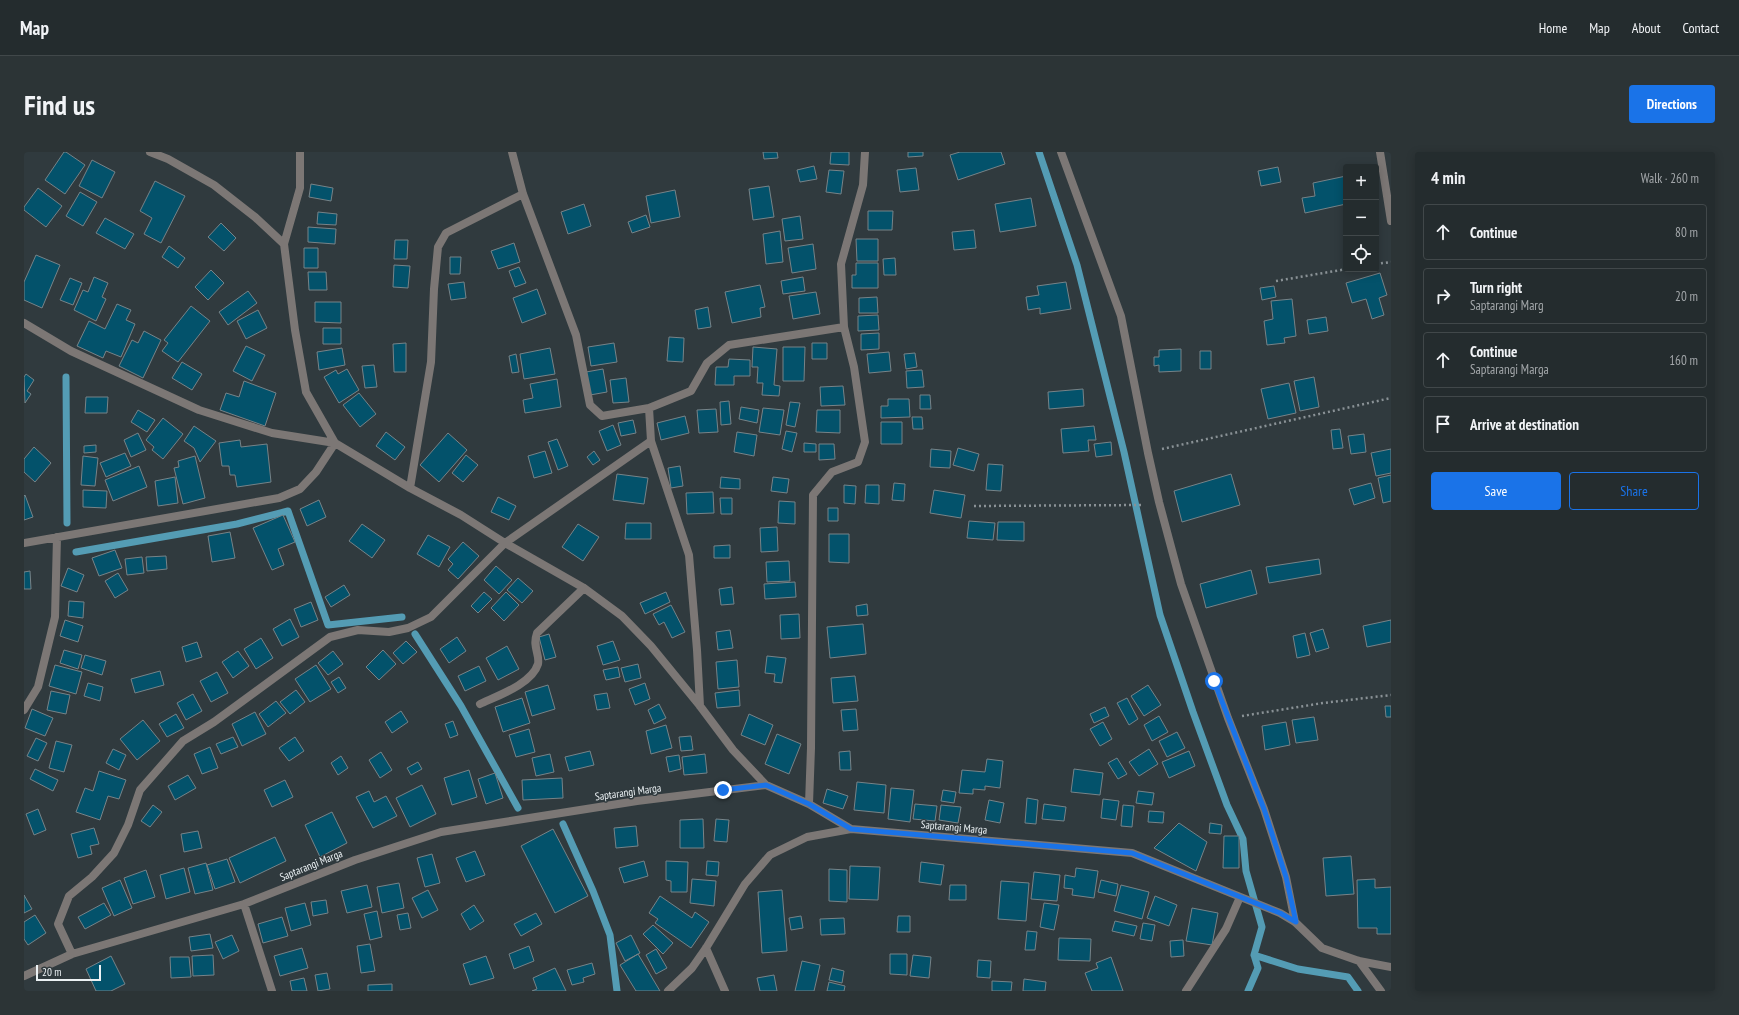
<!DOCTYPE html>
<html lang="en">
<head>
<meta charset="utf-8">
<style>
	:root { --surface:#242c2e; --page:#2c3436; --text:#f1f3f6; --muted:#a3a7aa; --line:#41484a; --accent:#1a73e8 }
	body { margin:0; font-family:"PT Sans Narrow",sans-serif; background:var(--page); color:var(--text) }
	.controls { position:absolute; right:12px; top:12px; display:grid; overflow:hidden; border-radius:4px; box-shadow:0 2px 10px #0003 }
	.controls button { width:36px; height:36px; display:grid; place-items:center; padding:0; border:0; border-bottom:1px solid var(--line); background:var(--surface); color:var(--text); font:20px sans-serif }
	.scale { position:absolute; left:12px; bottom:10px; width:65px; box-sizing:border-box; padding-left:4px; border:2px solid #ebf1f4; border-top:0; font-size:11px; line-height:14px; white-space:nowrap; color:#ebf1f4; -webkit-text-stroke:3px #303a3e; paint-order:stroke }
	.stop { position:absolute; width:12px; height:12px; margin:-9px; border:3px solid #1a73e8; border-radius:50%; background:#fff }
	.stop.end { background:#1a73e8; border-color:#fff; box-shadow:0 1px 4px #0008 }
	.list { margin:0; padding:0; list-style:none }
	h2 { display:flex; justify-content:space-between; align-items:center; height:52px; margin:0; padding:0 16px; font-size:17px }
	h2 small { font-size:13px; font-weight:400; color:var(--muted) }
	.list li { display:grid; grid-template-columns:26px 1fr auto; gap:12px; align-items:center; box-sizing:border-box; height:56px; margin:0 8px 8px; padding:0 8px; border:1px solid var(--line); border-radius:4px }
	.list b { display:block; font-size:15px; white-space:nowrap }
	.list p { margin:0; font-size:13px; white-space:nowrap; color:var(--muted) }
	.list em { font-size:13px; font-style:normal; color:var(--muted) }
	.actions { display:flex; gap:8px; padding:12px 16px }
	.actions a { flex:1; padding:9px 0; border:1px solid var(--accent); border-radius:4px; text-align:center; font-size:14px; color:var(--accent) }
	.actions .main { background:var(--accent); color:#fff }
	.icon { flex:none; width:22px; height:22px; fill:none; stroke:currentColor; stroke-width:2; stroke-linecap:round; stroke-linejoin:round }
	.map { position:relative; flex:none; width:1367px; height:839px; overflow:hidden; border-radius:4px }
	header { display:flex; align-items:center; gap:24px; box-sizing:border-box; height:56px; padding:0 20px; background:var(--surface); border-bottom:1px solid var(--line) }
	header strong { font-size:19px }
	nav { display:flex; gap:22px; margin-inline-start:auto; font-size:14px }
	.intro { display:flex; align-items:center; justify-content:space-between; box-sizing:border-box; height:96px; padding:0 24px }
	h1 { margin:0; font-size:28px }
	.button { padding:10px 18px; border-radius:4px; background:var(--accent); color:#fff; font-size:14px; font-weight:700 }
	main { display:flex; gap:24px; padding:0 24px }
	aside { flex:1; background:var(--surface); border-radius:4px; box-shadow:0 2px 10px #0003 }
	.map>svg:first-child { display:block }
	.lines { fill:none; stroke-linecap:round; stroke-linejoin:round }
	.stream { stroke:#549cb4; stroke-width:7 }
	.building { fill:#03526b; stroke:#778388 }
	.path { stroke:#8a9296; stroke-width:2.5; stroke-dasharray:2 3; stroke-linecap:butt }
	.minor { stroke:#7c7775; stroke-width:8 }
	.route { stroke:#1a73e8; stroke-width:5 }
	.labels { text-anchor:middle; stroke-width:3; stroke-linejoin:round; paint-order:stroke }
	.street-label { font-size:11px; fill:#ebf1f4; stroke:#303a3e }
</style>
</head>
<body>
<header>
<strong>Map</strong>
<nav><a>Home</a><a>Map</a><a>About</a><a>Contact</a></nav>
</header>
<div class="intro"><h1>Find us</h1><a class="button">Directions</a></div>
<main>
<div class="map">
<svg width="1367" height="839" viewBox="0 0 1367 839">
	<rect width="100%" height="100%" fill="#303a3e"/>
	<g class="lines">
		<path class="stream" d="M1015 0 1053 113 1100 300 1136 463 1169 560 1203 653 1219 687 1222 719 1238 775 1230 803 1234 816 1224 839
			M42 225 43 371
			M52 400 213 372 264 359 304 473 378 465
			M391 482 437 554 494 656
			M539 672 569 739 586 783 593 839
			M1230 803 1274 817 1324 825 1334 839"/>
	</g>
	<path class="building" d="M40 0H42L61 13 41 42 21 28Z
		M739 0H753L754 6 740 7Z
		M807 0H825V13L806 12Z
		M884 0H899V4L884 5Z
		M936 0H977L981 12 934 28 926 3Z
		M68 8 91 20 78 46 55 34Z
		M790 14 793 27 776 30 773 18Z
		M1254 15 1257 30 1237 34 1234 19Z
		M892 16 895 38 876 40 873 18Z
		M805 18 820 19 817 42 802 40Z
		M1322 24V52L1281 61 1278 46 1291 44 1289 31Z
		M131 29 161 44 137 91 120 82 128 66 116 59Z
		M287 32 309 36 307 49 285 45Z
		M745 34 750 65 729 68 725 37Z
		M14 36 38 54 22 75 0 58V55Z
		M651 38 656 65 627 71 622 44Z
		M56 40 73 50 59 74 42 64Z
		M1007 46 1012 74 976 80 971 52Z
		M560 52 567 74 544 82 537 60Z
		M844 59H869L868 78H844Z
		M294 60 313 62 312 73 293 72Z
		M622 63 626 75 608 81 604 70Z
		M776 64 779 87 761 89 758 67Z
		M81 66 110 82 101 97 72 81Z
		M197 71 212 86 200 99 184 85Z
		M284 75 312 77 311 92 284 90Z
		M950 78 952 96 930 98 928 80Z
		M756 79 759 110 742 112 739 82Z
		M832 87H854V109H833Z
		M371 88H384L383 107H370Z
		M490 91 496 110 474 117 467 99Z
		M789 92 792 117 768 121 764 96Z
		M145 94 161 106 154 116 138 105Z
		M280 96H294V116H280Z
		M12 103 36 113 18 156 0 148V130Z
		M426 105H437L436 122H426Z
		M871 106 872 123H860L859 107Z
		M832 111H854V136H828V123H832Z
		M370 113 386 114 384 136 369 135Z
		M495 115 502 131 491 135 485 119Z
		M187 118 200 131 184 148 171 135Z
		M284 120H302L303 138H285Z
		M1356 121 1363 143 1355 146 1360 163 1348 167 1342 147 1328 151 1322 131Z
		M70 125 84 131 78 145 82 147 72 169 50 158 59 138 64 140Z
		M779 125 781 139 759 142 757 129Z
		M46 126 58 131 49 153 36 148Z
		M440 130 442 146 427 148 424 132Z
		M1042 130 1047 157 1016 162V156L1004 158 1002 145 1015 143 1013 134Z
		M736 133 741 155 736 156 737 165 708 171 701 140Z
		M1250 134 1252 145 1238 148 1236 136Z
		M513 137 522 162 498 171 489 146Z
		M224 139 233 151 204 173 195 160Z
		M792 140 796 162 769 167 765 144Z
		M853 145 854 161H835V146Z
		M1268 147 1272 184 1260 186 1261 191 1243 193 1240 169 1249 167 1247 149Z
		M291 150H317V171L291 170Z
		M93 152 107 158 102 168 111 172 97 205 82 199 79 206 53 194 65 169 81 177Z
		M167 154 186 169 154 210 138 199 144 191 140 188Z
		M684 155 687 175 674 177 671 158Z
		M234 158 243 176 222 187 213 169Z
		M854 163 855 178 834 179V164Z
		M1302 165 1304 179 1285 182 1283 168Z
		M299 176H317V192H299Z
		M120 179 137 188 119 226 95 214 108 188 114 191Z
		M855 181V197L837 198V182Z
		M645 185 660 186 659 210 643 209Z
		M382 191V220H370L369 192Z
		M590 191 593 210 567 214 564 195Z
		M788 191H803V207H788Z
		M222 194 241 203 228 229 209 219Z
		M729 195 753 197 750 233 756 234 755 244 738 243 739 231H733L734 215H728Z
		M759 195H781L780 229H759Z
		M318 196 321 213 295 218 293 200Z
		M526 196 531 222 500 227 496 202Z
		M1157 197V219L1135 220V213L1130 214V205H1135V198Z
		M1176 199H1187V217H1176Z
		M865 200 867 219 845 221 843 202Z
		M891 201 893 215 882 217 880 202Z
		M492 202 495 220 488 221 485 204Z
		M705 207 726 208V224H710V233H691L692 215H704Z
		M158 210 178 222 168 238 148 226Z
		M350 213 353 235 341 236 338 214Z
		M323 217 335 238 315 251 300 225 312 218 314 222Z
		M579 217 583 240 566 243 562 220Z
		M898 218 900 235 883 236 882 219Z
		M2 222 10 228 3 239 7 242 1 251 0 225Z
		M1290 225 1295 255 1276 259 1270 229Z
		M602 226 605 250 589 251 586 228Z
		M533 227 537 255 501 261 499 248 509 246 506 232Z
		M220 229 252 241 241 274 196 258 202 241 215 245Z
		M1265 231 1272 261 1244 267 1237 237Z
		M819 234 821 253 797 254 796 235Z
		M1059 237 1060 254 1025 257 1024 240Z
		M335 241 352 262 336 275 319 253Z
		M896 243H906L907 257H896Z
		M62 245H84L83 261H61Z
		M864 247H885L886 265 857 266V254H864Z
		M705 249 707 272 697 273 696 250Z
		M766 250 776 251 771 275 762 273Z
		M717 255 735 258 733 271 715 267Z
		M739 256 760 258 756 283 735 280Z
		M692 257 694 280 675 281 673 258Z
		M114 258 131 268 123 280 107 270Z
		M793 258H816V281L792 280Z
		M661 264 665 281 637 288 633 271Z
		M888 265H898L899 277H889Z
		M139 266 159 282 139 307 128 298 130 295 122 288Z
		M609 268 612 281 597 284 594 271Z
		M857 270H878V292H857Z
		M589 273 597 293 583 299 575 279Z
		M170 274 192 289 176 310 170 296 160 289Z
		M1070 274 1072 288H1064L1065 299 1039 301 1037 277Z
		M1316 277 1319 296 1309 297 1307 278Z
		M762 279 773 281 768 300 758 297Z
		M362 280 381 295 371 308 352 294Z
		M713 280 733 283 730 304 710 300Z
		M114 281 122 298 107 305 100 288Z
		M424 281 443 298 415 330 396 313Z
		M1340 282 1342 300 1327 302 1324 284Z
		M533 287 544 314 534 318 524 290Z
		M216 288 217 295 243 292 247 330 213 335 211 323H206L205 314H198L195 291Z
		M1087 290 1088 303 1072 305 1070 292Z
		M780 291 792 292V300H780Z
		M795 292H810L811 307 795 308Z
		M72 293V300L60 301V294Z
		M10 295 27 311 11 330 0 320V307Z
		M934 296 955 302 950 319 929 313Z
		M907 297 927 299 926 316 906 315Z
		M1367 297V321L1352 324 1347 301Z
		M521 299 528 321 510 326 504 304Z
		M570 299 576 308 569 313 563 305Z
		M101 301 107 314 82 325 76 311Z
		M442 303 454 313 439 330 428 321Z
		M59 304 74 306 71 334 57 333Z
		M171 304 181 346 159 352 150 316 155 315 154 309Z
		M964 312 979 313 977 339 962 338Z
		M115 314 123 335 89 349 81 328Z
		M656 314 659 334 647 336 644 316Z
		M593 322 624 326 620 352 589 348Z
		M1207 322 1216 353 1158 370 1150 339Z
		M1367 323V349L1359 351 1354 326Z
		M151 325 154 351 134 354 131 329Z
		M697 325 716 327V337L696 336Z
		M749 325 765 327 763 341 747 339Z
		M870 331 881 332 880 349 868 348Z
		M1347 331 1351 346 1330 353 1325 337Z
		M820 333 832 334 831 352 820 351Z
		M842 333H855V352L841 351Z
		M59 338 83 339 82 356 59 355Z
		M910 338 941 343 937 366 906 361Z
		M689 340 690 361 663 362 662 341Z
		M1 343 9 365 0 368V344Z
		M474 345 492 354 485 368 467 360Z
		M696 346H708V362H697Z
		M295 348 302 365 283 374 276 357Z
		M755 349 771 350V372L754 371Z
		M804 356H814V369H804Z
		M259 363 271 390 254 397 260 413 248 418 229 376Z
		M945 369 971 371 969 388 943 386Z
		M974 370H1000V389L973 388Z
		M602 371H627V387H601Z
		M338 372 361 388 348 406 325 389Z
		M554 372 575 385 559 409 538 395Z
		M753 375 754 399 737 400 736 376Z
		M206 380 211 406 188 410 184 384Z
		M805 382H825V411L805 410Z
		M404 383 426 395 415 415 393 402Z
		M439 390 455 404 434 427 424 418 429 412 424 407Z
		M706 393V406H690V394Z
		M91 398 98 416 75 424 68 406Z
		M142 404 143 417 123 419 122 405Z
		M118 405 120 421 103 423 101 407Z
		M1295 407 1297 422 1245 431 1242 415Z
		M765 409 766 429 743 430 742 410Z
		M472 414 488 428 475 442 460 428Z
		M44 416 60 423 53 440 37 434Z
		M1227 418 1233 442 1182 456 1176 432Z
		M6 419 7 437H0V420Z
		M94 421 104 438 91 446 81 429Z
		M494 426 509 439 498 451 483 438Z
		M771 430 772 445 741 447 740 432Z
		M320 433 326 443 307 455 301 445Z
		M708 435 710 452 697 453 695 437Z
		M460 440 468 447 454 461 447 454Z
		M482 440 495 453 480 469 467 456Z
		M642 440 646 450 621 462 616 451Z
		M45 449 60 450 59 466 44 464Z
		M287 450 294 468 277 475 270 457Z
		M843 452 844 463 833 464 832 454Z
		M647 453 661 480 648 486 640 470 635 473 629 462Z
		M775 462 776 486 757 487 756 463Z
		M266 467 275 485 258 494 249 477Z
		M41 468 59 474 54 490 36 484Z
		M1367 468V490L1343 495 1339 474Z
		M839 472 842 502 806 506 803 475Z
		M1299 477 1305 496 1292 500 1286 481Z
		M706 478 709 496 694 498 692 480Z
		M1281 481 1286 503 1273 506 1269 484Z
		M525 482 532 505 521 508 515 485Z
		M433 485 442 499 425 511 416 497Z
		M237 486 249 506 232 517 220 497Z
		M382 489 393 500 379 512 369 501Z
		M589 489 596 508 579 513 573 494Z
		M173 490 178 505 162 510 158 495Z
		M483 494 495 517 474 528 462 506Z
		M40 498 58 503 54 517 36 511Z
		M359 498 372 512 355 528 342 515Z
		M214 499 225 514 209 526 198 510Z
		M309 499 319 512 304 523 294 511Z
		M61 503 82 509 78 523 57 516Z
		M743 504 762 506 758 531 750 530 751 522 741 521Z
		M713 508 715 535 694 537 692 510Z
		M614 512 617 526 601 530 597 516Z
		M31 513 58 520 52 542 25 534Z
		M292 513 307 537 286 550 271 527Z
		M455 514 462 529 441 539 434 524Z
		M594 515 596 525 582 528 579 518Z
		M136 519 140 533 111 541 107 527Z
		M193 520 204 541 187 550 176 529Z
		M831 524 834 549 809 551 807 526Z
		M315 525 322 536 314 541 307 530Z
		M64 531 79 535 76 549 60 544Z
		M621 531 626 547 611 553 605 537Z
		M524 533 531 557 508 564 501 540Z
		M1124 533 1137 553 1120 564 1107 544Z
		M272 538 281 550 266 562 256 550Z
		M715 538 716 554 693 556 691 541Z
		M27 539 46 543 42 562 23 558Z
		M583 541 586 556 573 558 570 543Z
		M169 542 178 559 162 568 153 551Z
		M498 546 506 571 479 580 471 555Z
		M1103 546 1114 567 1105 573 1093 551Z
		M252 549 262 561 244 575 235 562Z
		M635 552 642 566 630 572 624 558Z
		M1361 554H1367V565H1362Z
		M1081 555 1085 564 1070 571 1066 562Z
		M8 557 29 566 21 584 1 576Z
		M832 557 834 578 819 579 817 558Z
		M377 559 384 570 368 581 361 570Z
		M231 560 242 582 218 594 208 572Z
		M152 562 160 576 143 585 135 572Z
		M725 562 749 573 741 593 717 583Z
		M1135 564 1144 580 1128 589 1120 573Z
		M1290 565 1294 588 1272 591 1268 568Z
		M119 568 136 589 113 608 96 587Z
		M429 569 434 583 426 586 421 572Z
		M1079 570 1088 587 1076 594 1066 577Z
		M1262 570 1266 593 1241 598 1238 574Z
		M642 573 648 596 627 602 622 579Z
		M505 577 511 600 492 605 485 583Z
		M1153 580 1161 596 1143 605 1135 589Z
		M753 582 777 592 765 622 741 612Z
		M667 584 669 598 657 599 655 585Z
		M209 585 214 595 197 602 192 592Z
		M271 585 280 599 265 609 255 596Z
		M12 586 23 591 14 609 3 604Z
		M32 589 48 593 40 620 25 616Z
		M186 595 194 616 178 622 170 602Z
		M89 597 102 603 95 618 82 611Z
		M1125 597 1134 612 1115 624 1105 610Z
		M566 599 570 613 545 619 541 605Z
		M826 599 827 618H816L815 600Z
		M1165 599 1171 614 1145 626 1138 610Z
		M357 600 368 618 356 626 345 608Z
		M526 602 530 620 512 624 508 606Z
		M681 602 683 621 660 623 658 605Z
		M655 603 657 617 645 620 642 605Z
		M317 604 324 616 314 623 307 611Z
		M1093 606 1103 622 1094 627 1084 611Z
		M963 607 979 609 976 636 961 634V638L949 637V642L935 641 938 618 961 620Z
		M394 610 398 617 387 623 383 616Z
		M11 617 34 628 29 639 6 627Z
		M1050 617 1079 621 1076 643 1047 640Z
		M445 618 453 645 428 653 420 626Z
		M75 619 102 628 95 647 84 644 76 668 52 660 61 636 69 639Z
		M471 621 479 646 462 652 454 627Z
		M164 623 172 636 151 648 144 634Z
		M538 626 539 646 499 648 498 628Z
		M261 628 269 645 248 655 240 638Z
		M833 630 862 633 860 661 830 658Z
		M398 633 412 662 386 675 372 646Z
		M867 636 890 638 886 670 864 667Z
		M803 637 824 644 819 657 799 651Z
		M919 638 932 640 930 651 917 649Z
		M345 639 350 650 362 644 373 664 349 676 332 645Z
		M1114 639 1130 641 1128 653 1112 651Z
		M1003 646 1014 648 1012 672 1001 671Z
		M1079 647 1095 649 1092 668 1077 666Z
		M965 648 980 651 976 671 961 668Z
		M891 652 913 654 911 669 889 667Z
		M1020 652 1042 655 1040 669 1018 667Z
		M129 653 138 660 126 675 117 669Z
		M917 653 937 655 934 671 915 668Z
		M1099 653 1110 654 1108 675 1097 674Z
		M14 657 22 678 10 683 2 662Z
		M1125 659 1140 660 1139 671 1124 670Z
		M308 660 323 691 296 705 281 673Z
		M679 667 680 696H656V668Z
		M692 667 705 668 703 690 690 689Z
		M1155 671 1183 690 1172 719 1130 696Z
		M1186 671 1198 673 1197 682 1185 681Z
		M612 674 614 694 592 696 590 676Z
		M70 676 75 692 66 694 68 702 54 706 47 682Z
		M529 677 564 744 531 761 497 694Z
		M174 679 178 696 160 700 157 682Z
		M1200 684H1215V716H1199Z
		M251 685 262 709 216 731 205 706Z
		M451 699 461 723 442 730 432 706Z
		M408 702 416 731 401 735 393 706Z
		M1327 704 1330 742 1302 744 1299 706Z
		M203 707 211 730 191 737 183 713Z
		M620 709 624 724 600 731 595 716Z
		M642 709 664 710 663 740H647V729L642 728Z
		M683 709 695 710 694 724 682 723Z
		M897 710 920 713 917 733 895 730Z
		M182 711 189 738 171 742 164 716Z
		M826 714 856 715 854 748 825 747Z
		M160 716 166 740 142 747 136 723Z
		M1052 716 1074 719 1070 746 1048 743 1049 737 1040 736 1041 723 1051 725Z
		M805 717 823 718V750L805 749Z
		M122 718 131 745 109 752 100 726Z
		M1010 720 1036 723 1033 749 1007 747Z
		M668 727 692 729 690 754 666 751Z
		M1351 727V736L1367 735V782H1353V776H1334L1333 728Z
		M96 728 108 756 90 764 78 736Z
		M1077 728 1094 732 1092 744 1074 740Z
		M977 729 1005 731 1002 769 974 767Z
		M375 731 380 756 358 761 353 735Z
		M343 733 348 755 323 761 317 739Z
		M926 733H942V748H925Z
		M1097 733 1125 740 1118 767 1090 759Z
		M404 738 414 758 398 766 388 746Z
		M758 738 763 799 738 801 734 740Z
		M0 743 8 757 0 761Z
		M636 744 668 766 671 760 685 770 667 796 631 771 634 767 625 761Z
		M1131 744 1153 753 1145 774 1123 766Z
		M302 748 304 761 289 764 287 750Z
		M80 751 87 763 61 777 54 765Z
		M281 751 287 773 267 779 261 756Z
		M1020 751 1035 753 1030 778 1016 775Z
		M450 753 460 769 446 778 437 762Z
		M1168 756 1194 761 1188 793 1162 789Z
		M353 759 358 785 346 788 340 762Z
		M384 761 387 776 376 778 373 763Z
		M512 761 518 772 497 784 490 772Z
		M11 763 22 781 4 793 0 787V770Z
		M777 764 779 776 767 778 765 766Z
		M874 764H886V780H873Z
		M258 765 264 784 239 791 234 772Z
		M820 766 821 782 797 783 796 767Z
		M1091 769 1113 774 1110 784 1088 779Z
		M1119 771 1131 773 1128 789 1116 787Z
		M629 773 649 791 639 802 619 782Z
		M1003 779 1013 780 1011 798H1001Z
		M186 782 189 796 167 799 165 785Z
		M208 783 215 799 199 807 191 790Z
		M607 783 616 801 601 809 592 791Z
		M1035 786 1067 787 1066 809 1034 808Z
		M1159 788 1160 804 1147 805 1146 789Z
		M346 792 351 819 337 821 333 794Z
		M505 794 510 809 490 817 485 802Z
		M278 796 284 816 256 824 250 804Z
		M632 797 643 816 632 822 622 803Z
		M614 802 636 839H612L596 813Z
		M866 802H883V823L866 822Z
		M189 803 190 823 169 824 168 804Z
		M889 803 907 805 905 826 886 824Z
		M87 804 101 832 87 839H72L62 817Z
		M462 804 470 826 446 833 439 812Z
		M146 805H165L167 825 147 826Z
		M1087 805 1099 839H1068L1061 821 1074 816 1072 811Z
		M954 808 967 809 966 826 953 825Z
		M778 809 796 813 790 839H771Z
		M568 811 571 822 559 826 560 830 548 833 543 818Z
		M531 816 542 839H508L513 837 509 826Z
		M808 816 820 819 818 831 805 828Z
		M303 821 306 837 294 839 291 823Z
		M750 823 753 839H736L733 826Z
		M280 826 283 839H268L266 829Z
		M1000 827 1022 830 1021 839H999Z
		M968 829 988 830 987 839H968Z
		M805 830 821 834 820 839H803Z
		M368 832V839H344V833Z"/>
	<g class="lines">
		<path class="path" d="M1352 112 1367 110
			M1252 129 1323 117
			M1138 297 1367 246
			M950 354 1120 353
			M1218 564 1299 551 1367 543"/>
		<path class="minor" d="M488 0 499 42 552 183 566 253 578 264 625 256 667 239 683 211 705 193 820 175
			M1037 0 1097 164 1124 301 1135 350 1157 432 1204 566 1240 657 1262 725 1271 770
			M1356 0 1367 69
			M260 92 276 36V0
			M0 171 47 199 175 258 248 281 311 291 386 336 437 363 481 391 560 436 598 464 627 494 676 554 709 598 742 633
			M625 256 627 289 665 403 673 498 676 554
			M386 336 407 210 410 137 414 95 422 81 499 42
			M0 391 255 346 276 337 292 320 311 291 282 240 271 178 260 92 231 65 190 33 144 7 126 0
			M456 552C473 544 508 532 514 512 516 502 508 495 513 481L560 436
			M0 558 14 535 31 465 33 385
			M785 652 787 596 789 343 808 320 834 310 841 290 830 215 820 175 817 112 839 33 841 0
			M220 752 248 839
			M682 796 701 839
			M48 802 34 772 45 744 68 725 90 701 104 673 116 638 159 589 190 570 306 485 334 478 365 480 384 476 407 465 481 391 627 289
			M1335 809 1357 839
			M0 824 48 802 220 752 331 708 417 680 613 649 742 633 785 652 827 677 1108 701 1256 761 1271 770 1298 796 1335 809 1367 815
			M644 839 668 816 682 796 721 732 746 703 783 685 827 677
			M1162 839 1202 777 1216 745"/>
	</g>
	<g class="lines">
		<path class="route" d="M699 638 742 633 785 652 827 677 1108 701 1256 761 1272 770 1262 725 1240 657 1190 529"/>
	</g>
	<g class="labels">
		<g class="street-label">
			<text transform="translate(604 640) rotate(-8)" y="4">Saptarangi Marga</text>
			<text transform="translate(930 675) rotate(5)" y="4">Saptarangi Marga</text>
			<text transform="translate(287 713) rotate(-22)" y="4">Saptarangi Marga</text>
		</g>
	</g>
</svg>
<div class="controls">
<button>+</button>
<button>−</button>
<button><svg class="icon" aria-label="locate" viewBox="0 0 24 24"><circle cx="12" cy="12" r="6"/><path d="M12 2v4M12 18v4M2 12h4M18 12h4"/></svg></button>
</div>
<div class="scale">20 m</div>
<div class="stop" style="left:1190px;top:529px"></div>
<div class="stop end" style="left:699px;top:638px"></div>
</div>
<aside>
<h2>4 min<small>Walk · 260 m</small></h2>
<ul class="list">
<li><svg class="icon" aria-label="ahead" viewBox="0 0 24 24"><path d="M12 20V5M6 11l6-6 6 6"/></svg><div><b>Continue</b></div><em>80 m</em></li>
<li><svg class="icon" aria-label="right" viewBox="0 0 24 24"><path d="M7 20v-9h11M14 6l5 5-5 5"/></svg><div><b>Turn right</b><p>Saptarangi Marg</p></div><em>20 m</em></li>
<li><svg class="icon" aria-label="ahead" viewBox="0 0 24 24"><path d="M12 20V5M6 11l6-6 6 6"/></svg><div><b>Continue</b><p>Saptarangi Marga</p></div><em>160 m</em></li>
<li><svg class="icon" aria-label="arrive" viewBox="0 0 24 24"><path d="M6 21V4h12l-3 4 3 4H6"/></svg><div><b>Arrive at destination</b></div></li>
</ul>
<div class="actions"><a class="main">Save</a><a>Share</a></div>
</aside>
</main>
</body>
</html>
